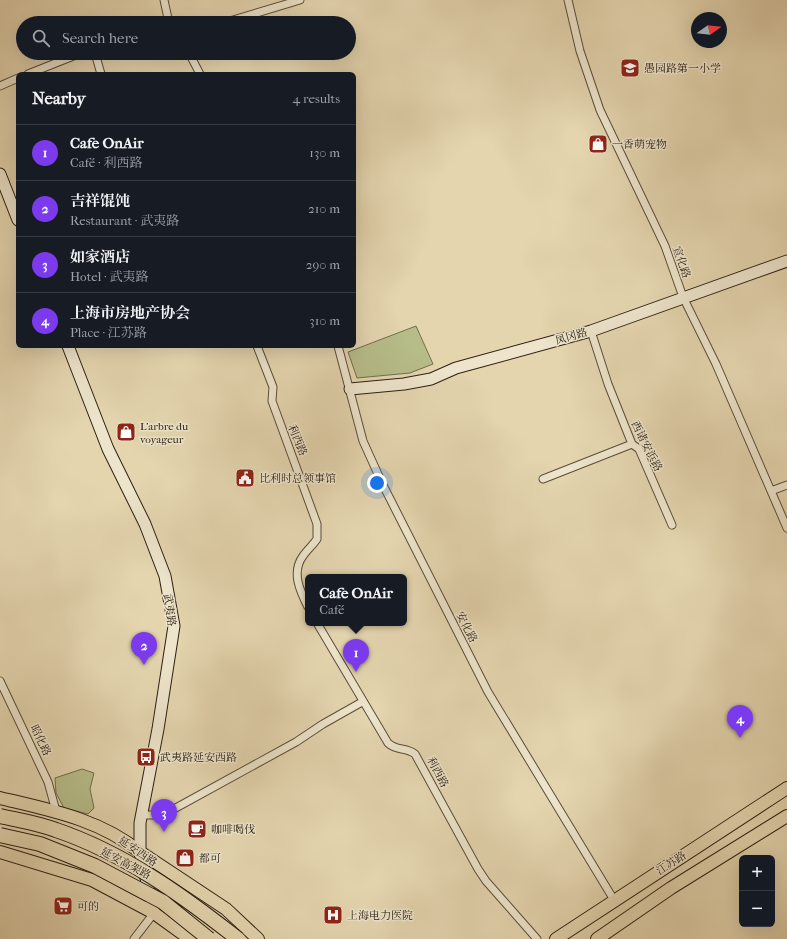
<!DOCTYPE html>
<html lang="en">
<head>
<meta charset="utf-8">
<style>
	:root { --surface:#171b24; --page:#20242c; --text:#f1f3f6; --muted:#9ea1a6; --line:#363941; --accent:#7c3aed }
	body { margin:0; font-family:"IM FELL French Canon","Noto Serif SC",serif; background:var(--page); color:var(--text) }
	.controls { position:absolute; right:12px; bottom:12px; display:grid; overflow:hidden; border-radius:6px; box-shadow:0 4px 16px #0002 }
	.controls button { width:36px; height:36px; display:grid; place-items:center; padding:0; border:0; border-bottom:1px solid var(--line); background:var(--surface); color:var(--text); font:20px sans-serif }
	.compass { position:absolute; left:691px; top:12px; width:36px; height:36px; border-radius:50%; background:var(--surface); box-shadow:0 4px 16px #0002; rotate:76deg }
	.you { position:absolute; left:377px; top:483px; width:14px; height:14px; margin:-10px; border:3px solid #fff; border-radius:50%; background:#1a73e8; box-shadow:0 0 0 6px #1a73e833 }
	.badge { display:grid; place-items:center; width:26px; height:26px; border-radius:50%; background:var(--accent); color:#fff; font-size:13px; font-weight:700 }
	.pin { position:absolute; translate:-50% -33px; filter:drop-shadow(0 1px 2px #0008) }
	.pin::after { content:''; position:absolute; top:21px; width:14px; height:12px; background:inherit; clip-path:polygon(0 0,100% 0,50% 100%) }
	.popup { position:absolute; left:305px; top:574px; width:102px; height:52px; box-sizing:border-box; display:grid; place-content:center; border-radius:6px; background:var(--surface); filter:drop-shadow(0 1px 3px #0005); font-size:13px; white-space:nowrap; color:var(--muted) }
	.popup b { font-size:15px; color:var(--text) }
	.popup::after { content:''; position:absolute; left:50%; top:100%; margin-left:-8px; border:8px solid transparent; border-top-color:var(--surface) }
	.list { margin:0; padding:0; list-style:none }
	h2 { display:flex; justify-content:space-between; align-items:center; height:52px; margin:0; padding:0 16px; font-size:17px }
	h2 small { font-size:13px; font-weight:400; color:var(--muted) }
	.list li { display:grid; grid-template-columns:26px 1fr auto; gap:12px; align-items:center; box-sizing:border-box; height:56px; padding:0 16px; border-top:1px solid var(--line) }
	.list b { display:block; font-size:15px; white-space:nowrap }
	.list p { margin:0; font-size:13px; white-space:nowrap; color:var(--muted) }
	.list em { font-size:13px; font-style:normal; color:var(--muted) }
	.icon { flex:none; width:22px; height:22px; fill:none; stroke:currentColor; stroke-width:2; stroke-linecap:round; stroke-linejoin:round }
	.map { position:relative; flex:none; width:787px; height:939px; overflow:hidden }
	.search { position:absolute; background:var(--surface); box-shadow:0 4px 16px #0002; left:16px; top:16px; width:340px; height:44px; display:flex; align-items:center; gap:10px; box-sizing:border-box; padding:0 14px; border-radius:22px; color:var(--muted); font-size:15px }
	.panel { position:absolute; background:var(--surface); box-shadow:0 4px 16px #0002; left:16px; top:72px; width:340px; height:276px; border-radius:6px }
	.map>svg:first-child { display:block }
	.green { fill:#b6bd89; stroke:#706e4e }
	.lines { fill:none; stroke-linecap:round; stroke-linejoin:round }
	.street-casing { stroke:#594d3a; stroke-width:9 }
	.secondary-casing { stroke:#2b2013; stroke-width:13 }
	.primary-casing { stroke:#2b2013; stroke-width:14 }
	.street { stroke:#ede4cb; stroke-width:7 }
	.secondary { stroke:#ede4cb; stroke-width:11 }
	.primary { stroke:#e4d5af; stroke-width:12 }
	.highway-bridge-casing { stroke:#2b2013; stroke-width:16; stroke-linecap:butt }
	.highway-bridge { stroke:#e4d5af; stroke-width:14 }
	.labels { text-anchor:middle; stroke-width:3; stroke-linejoin:round; paint-order:stroke }
	.poi-label { font-size:11px; fill:#2b2013; stroke:#ede4cb; text-anchor:start }
	.street-label { font-size:11px; fill:#2b2013; stroke:#ede4cb }
</style>
</head>
<body>
<div class="map">
<svg width="787" height="939" viewBox="0 0 787 939">
	<rect width="100%" height="100%" fill="#e4d5af"/>
	<filter id="stains"><feTurbulence type="fractalNoise" baseFrequency=".005" numOctaves="4"/><feColorMatrix values="0 0 0 0 .2 0 0 0 0 .09 0 0 0 0 .02 0 0 0 .5 -.17"/></filter>
	<radialGradient id="worn" r=".72"><stop offset=".6" stop-color="#630" stop-opacity="0"/><stop offset="1" stop-color="#630" stop-opacity=".3"/></radialGradient>
	<path class="green" d="M416 326 433 364 410 373 357 378 348 352Z
		M82 769 94 773 90 789 94 808 88 814 64 808 56 793 55 778Z"/>
	<g class="lines">
		<g class="street-casing">
			<path id="street" d="M164 0 169 23
				M568 0 580 51 600 110 665 246 683 297 716 364 787 528
				M223 23 300 0
				M95 53 101 74
				M189 53 200 74
				M28 74 81 53
				M0 86 18 78
				M591 331 608 384 632 444 639 449 672 525
				M257 346 273 387 272 401 317 524V539C313 545 307 550 303 556 291 572 300 591 308 607
				M338 346 363 441 382 483 488 692 614 900
				M543 479 632 444
				M771 491 787 485
				M317 623 388 743C396 751 406 747 415 754L478 869 486 881 537 939
				M0 681 48 782 56 811
				M141 815H163L296 742 323 724 362 702
				M134 939 154 913"/>
		</g>
		<g class="secondary-casing">
			<path id="secondary" d="M0 174 18 220
				M68 346 108 449 145 524 165 576 174 626 158 729 140 823V852L154 913
				M350 389 404 384 431 379 456 368 591 331 787 261"/>
		</g>
		<g class="primary-casing">
			<path id="primary" d="M0 798C50 810 99 819 140 852L226 909 258 939
				M0 852 92 880 154 913 190 939
				M556 939 787 788
				M597 939 671 888 787 816"/>
		</g>
		<use href="#street" class="street"/>
		<use href="#secondary" class="secondary"/>
		<use href="#primary" class="primary"/>
		<g class="highway-bridge-casing">
			<path id="highway-bridge" d="M0 816C18 820 38 823 56 830 124 853 182 895 238 939
				M0 835 40 844 95 866 163 902 209 939"/>
		</g>
		<use href="#highway-bridge" class="highway-bridge"/>
	</g>
	<defs>
		<g id="school-square" transform="scale(1)"><rect x="-9" y="-9" width="18" height="18" rx="4" fill="#8f2418" stroke="#ede4cb"/><path d="M0-5L7-2L0 1L-7-2ZM-4 1L0 2.5L4 1V4Q0 6-4 4Z" fill="#fff"/></g>
		<g id="shop-square" transform="scale(1)"><rect x="-9" y="-9" width="18" height="18" rx="4" fill="#8f2418" stroke="#ede4cb"/><path d="M-5-2.5h2.3a2.7 3.5 0 0 1 5.4 0H5L5.5 6h-11ZM-1.5-2.5h3a1.5 2.3 0 0 0-3 0Z" fill="#fff"/></g>
		<g id="civic-square" transform="scale(1)"><rect x="-9" y="-9" width="18" height="18" rx="4" fill="#8f2418" stroke="#ede4cb"/><path d="M-.6-6.5H3V-4.5H.6V-3L4-1V1h2V6H-6V1h2V-1L-.6-3ZM-1.2 2.5V6h2.4V2.5Z" fill="#fff"/></g>
		<g id="bus-square" transform="scale(1)"><rect x="-9" y="-9" width="18" height="18" rx="4" fill="#8f2418" stroke="#ede4cb"/><path d="M-5-6H5V4H4V6H2V4H-2V6H-4V4H-5ZM-3.5-4V0h7V-4ZM-3.5 1.2v1.5H-2V1.2ZM2 1.2v1.5H3.5V1.2Z" fill="#fff"/></g>
		<g id="cafe-square" transform="scale(1)"><rect x="-9" y="-9" width="18" height="18" rx="4" fill="#8f2418" stroke="#ede4cb"/><path d="M-5.5-4.5H6V0H3Q3 3.5 0 3.5H-2.5Q-5.5 3.5-5.5 0ZM3-3.2v2h1.7v-2ZM-6 4.5H4V6H-6Z" fill="#fff"/></g>
		<g id="supermarket-square" transform="scale(1)"><rect x="-9" y="-9" width="18" height="18" rx="4" fill="#8f2418" stroke="#ede4cb"/><path d="M-6-5.5h2.5l.6 2H6L4.5 2H-2.5L-4.4-4H-6ZM-1.5 3.2a1.3 1.3 0 1 0 .1 0ZM3 3.2a1.3 1.3 0 1 0 .1 0Z" fill="#fff"/></g>
		<g id="hospital-square" transform="scale(1)"><rect x="-9" y="-9" width="18" height="18" rx="4" fill="#8f2418" stroke="#ede4cb"/><path d="M-5-5h3v3.5h4V-5h3V5h-3V1.5h-4V5h-3Z" fill="#fff"/></g>
	</defs>
	<g fill-rule="evenodd">
		<use href="#school-square" x="630" y="68"/>
		<use href="#shop-square" x="598" y="144"/>
		<use href="#shop-square" x="126" y="432"/>
		<use href="#civic-square" x="245" y="478"/>
		<use href="#bus-square" x="146" y="757"/>
		<use href="#cafe-square" x="197" y="829"/>
		<use href="#shop-square" x="185" y="858"/>
		<use href="#supermarket-square" x="63" y="906"/>
		<use href="#hospital-square" x="333" y="915"/>
	</g>
	<g class="labels">
		<g class="poi-label">
			<text x="644" y="72">愚园路第一小学</text>
			<text x="612" y="148">一香萌宠物</text>
			<text x="140" y="430">L'arbre du<tspan x="140" dy="13">voyageur</tspan></text>
			<text x="259" y="482">比利时总领事馆</text>
			<text x="160" y="761">武夷路延安西路</text>
			<text x="211" y="833">咖啡喝伐</text>
			<text x="199" y="862">都可</text>
			<text x="77" y="910">可的</text>
			<text x="347" y="919">上海电力医院</text>
		</g>
		<g class="street-label">
			<text transform="translate(682 262) rotate(71)" y="4">宣化路</text>
			<text transform="translate(571 336) rotate(-16)" y="4">凤冈路</text>
			<text transform="translate(298 440) rotate(68)" y="4">利西路</text>
			<text transform="translate(647 446) rotate(63)" y="4">西诸安浜路</text>
			<text transform="translate(170 610) rotate(82)" y="4">武夷路</text>
			<text transform="translate(467 627) rotate(63)" y="4">安化路</text>
			<text transform="translate(41 740) rotate(64)" y="4">昭化路</text>
			<text transform="translate(438 772) rotate(62)" y="4">利西路</text>
			<text transform="translate(138 851) rotate(34)" y="4">延安西路</text>
			<text transform="translate(126 863) rotate(28)" y="4">延安高架路</text>
			<text transform="translate(671 863) rotate(-33)" y="4">江苏路</text>
		</g>
	</g>
	<rect width="100%" height="100%" filter="url(#stains)"/>
	<rect width="100%" height="100%" fill="url(#worn)"/>
</svg>
<div class="controls">
<button>+</button>
<button>−</button>
</div>
<svg class="compass" viewBox="-18 -18 36 36"><path d="M0-13l5 13h-10z" fill="#e53935"/><path d="M0 13l5-13h-10z" fill="#9ea1a6"/></svg>
<div class="you"></div>
<div class="pin badge" style="left:356px;top:672px">1</div>
<div class="popup"><b>Cafe OnAir</b>Café</div>
<div class="pin badge" style="left:144px;top:665px">2</div>
<div class="pin badge" style="left:164px;top:832px">3</div>
<div class="pin badge" style="left:740px;top:738px">4</div>
<div class="search"><svg class="icon" aria-label="search" viewBox="0 0 24 24"><circle cx="10" cy="10" r="6"/><path d="M15 15l6 6"/></svg>Search here</div>
<section class="panel">
<h2>Nearby<small>4 results</small></h2>
<ul class="list">
<li><span class="badge">1</span><div><b>Cafe OnAir</b><p>Café · 利西路</p></div><em>130 m</em></li>
<li><span class="badge">2</span><div><b>吉祥馄饨</b><p>Restaurant · 武夷路</p></div><em>210 m</em></li>
<li><span class="badge">3</span><div><b>如家酒店</b><p>Hotel · 武夷路</p></div><em>290 m</em></li>
<li><span class="badge">4</span><div><b>上海市房地产协会</b><p>Place · 江苏路</p></div><em>310 m</em></li>
</ul>
</section>
</div>
</body>
</html>
